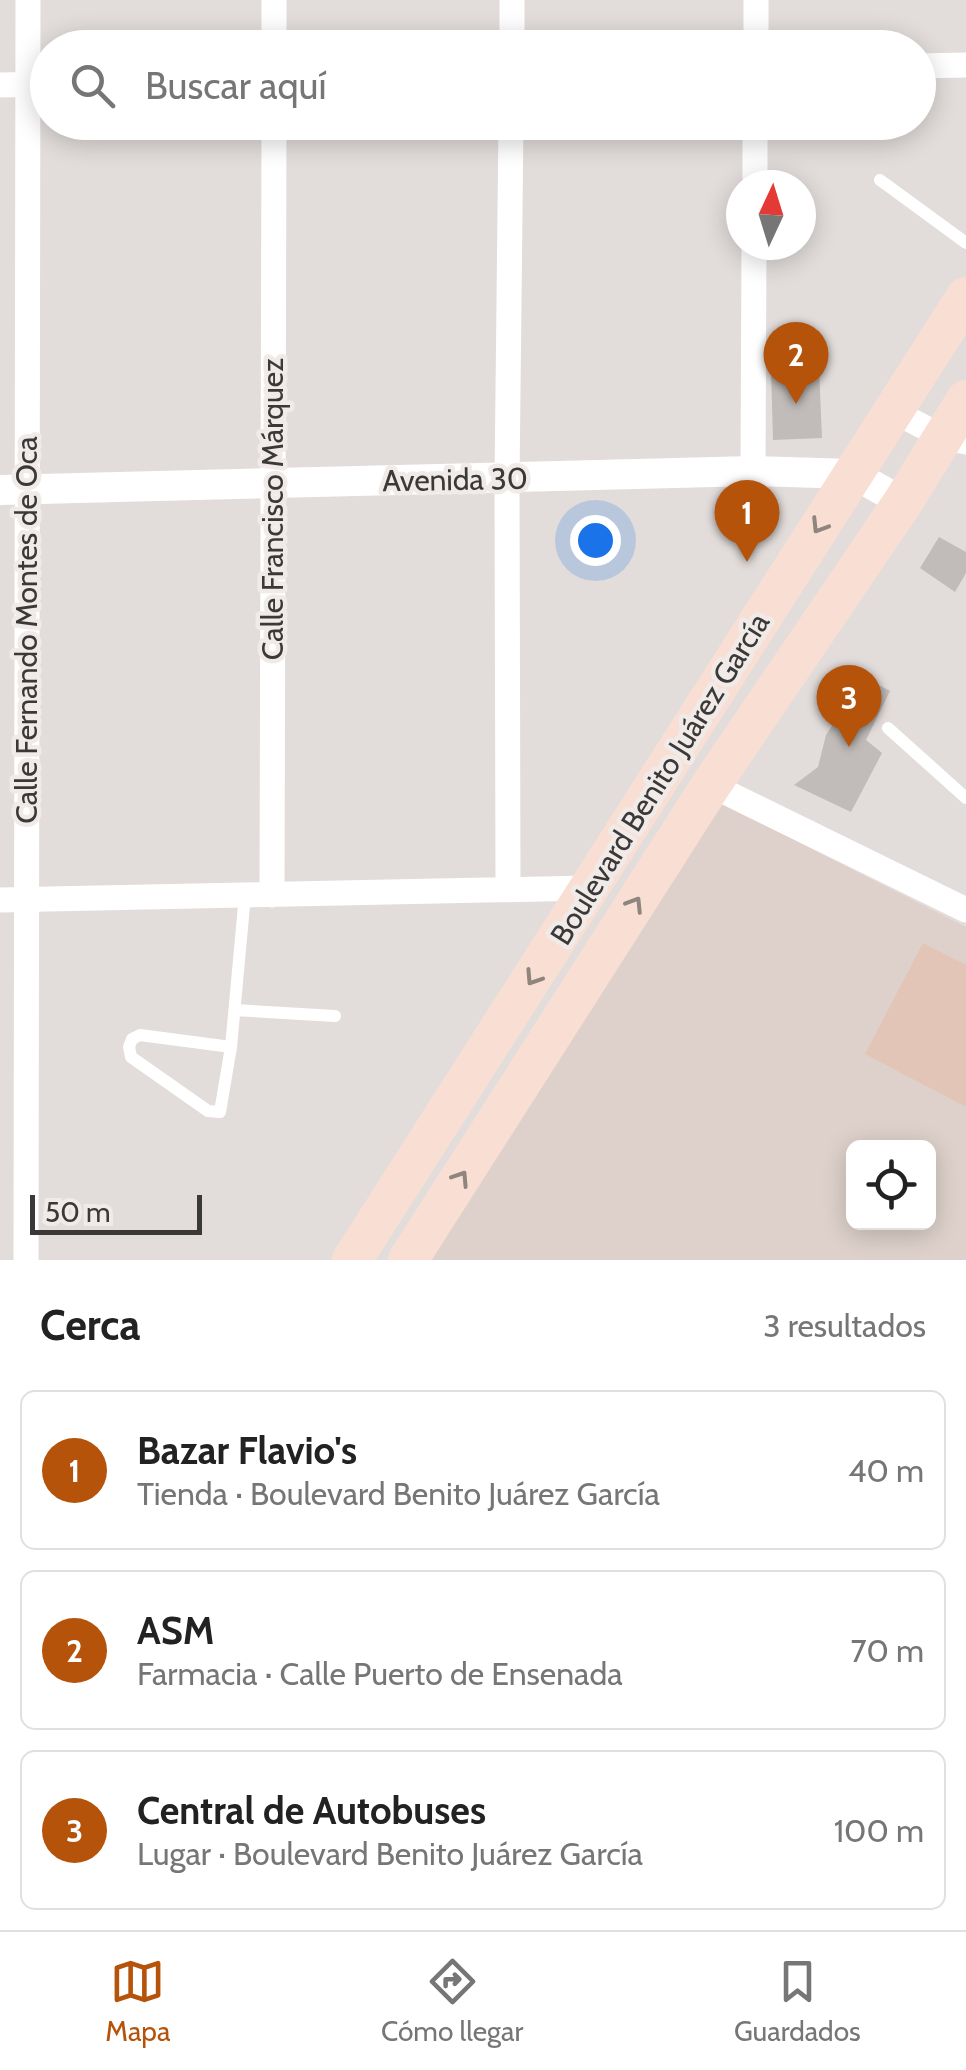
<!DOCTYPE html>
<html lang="es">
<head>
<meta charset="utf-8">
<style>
	:root { --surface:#fff; --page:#f2f2f2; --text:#222; --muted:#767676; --line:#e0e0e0; --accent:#b45309 }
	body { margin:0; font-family:Cabin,sans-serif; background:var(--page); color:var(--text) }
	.controls { position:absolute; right:30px; bottom:30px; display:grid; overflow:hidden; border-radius:15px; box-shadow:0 5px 25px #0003 }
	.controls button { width:90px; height:90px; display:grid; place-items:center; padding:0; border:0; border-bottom:2px solid var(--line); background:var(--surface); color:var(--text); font:50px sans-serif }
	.compass { position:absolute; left:726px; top:170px; width:90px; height:90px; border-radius:50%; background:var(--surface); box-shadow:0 5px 25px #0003; rotate:4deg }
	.scale { position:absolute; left:30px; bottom:25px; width:172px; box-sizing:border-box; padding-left:10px; border:5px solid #3b3938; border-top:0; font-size:28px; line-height:35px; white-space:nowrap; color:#3b3938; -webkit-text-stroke:8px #f0eae8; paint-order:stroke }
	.you { position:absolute; left:595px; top:540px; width:35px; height:35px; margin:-25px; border:8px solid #fff; border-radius:50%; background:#1a73e8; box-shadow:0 0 0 15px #1a73e833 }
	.badge { display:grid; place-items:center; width:65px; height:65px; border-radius:50%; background:var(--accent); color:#fff; font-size:32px; font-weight:700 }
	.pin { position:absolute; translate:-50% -82px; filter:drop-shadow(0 2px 5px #0008) }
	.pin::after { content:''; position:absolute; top:52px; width:35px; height:30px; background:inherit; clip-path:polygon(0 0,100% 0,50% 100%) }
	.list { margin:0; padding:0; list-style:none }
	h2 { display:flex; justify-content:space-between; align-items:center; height:130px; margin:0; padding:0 40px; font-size:42px }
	h2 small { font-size:32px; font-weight:400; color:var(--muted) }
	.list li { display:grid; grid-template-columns:65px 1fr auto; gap:30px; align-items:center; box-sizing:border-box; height:160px; margin:0 20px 20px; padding:0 20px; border:2px solid var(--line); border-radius:15px }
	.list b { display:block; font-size:38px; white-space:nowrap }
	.list p { margin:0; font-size:32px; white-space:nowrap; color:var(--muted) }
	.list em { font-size:32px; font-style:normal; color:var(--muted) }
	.icon { flex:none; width:55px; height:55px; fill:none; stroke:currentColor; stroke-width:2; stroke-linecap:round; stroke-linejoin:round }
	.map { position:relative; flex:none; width:966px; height:1260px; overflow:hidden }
	.search { position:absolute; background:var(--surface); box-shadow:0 5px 25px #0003; left:30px; right:30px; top:30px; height:110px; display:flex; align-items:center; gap:25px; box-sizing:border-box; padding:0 35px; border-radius:55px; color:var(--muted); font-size:38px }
	.sheet { height:670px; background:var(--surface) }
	nav { display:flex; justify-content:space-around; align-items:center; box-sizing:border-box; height:140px; border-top:2px solid var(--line); background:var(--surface); font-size:28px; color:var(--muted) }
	nav a { display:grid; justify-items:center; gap:5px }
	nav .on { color:var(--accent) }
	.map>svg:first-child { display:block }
	.built { fill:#ded1cb; fill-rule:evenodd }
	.green { fill:#e2c5b7 }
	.building { fill:#c1bcb9 }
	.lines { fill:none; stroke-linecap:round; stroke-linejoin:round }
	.service { stroke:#fff; stroke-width:12 }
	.minor { stroke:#fff; stroke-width:25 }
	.tertiary { stroke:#fff; stroke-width:30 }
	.primary { stroke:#f9dfd3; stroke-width:40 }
	.oneway { stroke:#90847e }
	.labels { text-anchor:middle; stroke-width:9; stroke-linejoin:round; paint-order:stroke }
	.street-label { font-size:30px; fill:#3b3938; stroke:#f0eae8 }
</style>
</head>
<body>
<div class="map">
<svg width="966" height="1260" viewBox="0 0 966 1260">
	<rect width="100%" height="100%" fill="#e2dddb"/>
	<path class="built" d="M717 801 966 927V1260H427ZM854 1148H928V1222H854Z"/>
	<path class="green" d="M923 943 966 965V1107L865 1054Z"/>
	<path class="building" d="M819 368 822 438 773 440 771 370Z
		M939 537 966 552V573L955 592 920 568Z
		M864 677 890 691 866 740 882 753 851 812 794 785 818 767 826 735Z"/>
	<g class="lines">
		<path class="service" d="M880 180 966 243
			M888 728 966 798
			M235 1010 335 1016
			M231 1047 140 1035 132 1039 129 1047 131 1057 208 1111 220 1112 231 1047 245 895"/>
		<path class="minor" d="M274 48V0
			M512 48V0
			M756 48V0
			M918 66 966 65
			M0 85 48 84
			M755 185V122
			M893 411 943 437 966 442
			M753 471 754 245
			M711 785 966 910
			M508 890 507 480 511 122
			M272 895 274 122
			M0 900 589 888
			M26 1260 28 0"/>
		<path class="tertiary" d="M0 490 753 471 853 474 903 502"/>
		<path class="primary" d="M352 1260 966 297
			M408 1260 711 785 903 502 966 400"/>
	</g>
	<defs><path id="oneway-chevron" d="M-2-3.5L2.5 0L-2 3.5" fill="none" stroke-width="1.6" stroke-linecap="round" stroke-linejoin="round" transform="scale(2.5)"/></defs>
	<g class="oneway">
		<use href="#oneway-chevron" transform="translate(819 526) rotate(122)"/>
		<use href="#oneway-chevron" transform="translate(635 904) rotate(-58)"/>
		<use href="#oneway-chevron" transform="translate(533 978) rotate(123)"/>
		<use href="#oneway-chevron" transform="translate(461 1178) rotate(-57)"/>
	</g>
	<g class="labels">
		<g class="street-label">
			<text transform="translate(455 480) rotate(-1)" y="10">Avenida 30</text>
			<text transform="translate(273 509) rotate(-90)" y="10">Calle Francisco Márquez</text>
			<text transform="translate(27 630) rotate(-90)" y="10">Calle Fernando Montes de Oca</text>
			<text transform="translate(660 779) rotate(-58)" y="10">Boulevard Benito Juárez García</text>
		</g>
	</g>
</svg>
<div class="controls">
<button><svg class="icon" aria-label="locate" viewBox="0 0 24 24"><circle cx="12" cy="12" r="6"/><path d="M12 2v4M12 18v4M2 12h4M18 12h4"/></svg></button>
</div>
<svg class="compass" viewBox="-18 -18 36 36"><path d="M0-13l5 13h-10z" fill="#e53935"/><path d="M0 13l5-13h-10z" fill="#767676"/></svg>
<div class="scale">50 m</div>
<div class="you"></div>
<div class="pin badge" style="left:747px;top:562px">1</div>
<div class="pin badge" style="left:796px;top:404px">2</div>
<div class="pin badge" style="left:849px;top:747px">3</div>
<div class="search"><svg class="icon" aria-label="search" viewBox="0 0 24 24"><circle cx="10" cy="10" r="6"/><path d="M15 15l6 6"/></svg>Buscar aquí</div>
</div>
<section class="sheet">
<h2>Cerca<small>3 resultados</small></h2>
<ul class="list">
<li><span class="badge">1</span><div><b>Bazar Flavio's</b><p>Tienda · Boulevard Benito Juárez García</p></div><em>40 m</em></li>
<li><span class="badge">2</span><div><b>ASM</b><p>Farmacia · Calle Puerto de Ensenada</p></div><em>70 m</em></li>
<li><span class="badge">3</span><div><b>Central de Autobuses</b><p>Lugar · Boulevard Benito Juárez García</p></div><em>100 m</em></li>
</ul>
</section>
<nav>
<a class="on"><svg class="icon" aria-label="map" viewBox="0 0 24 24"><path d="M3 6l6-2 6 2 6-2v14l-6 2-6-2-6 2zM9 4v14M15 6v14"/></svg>Mapa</a>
<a><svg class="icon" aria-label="directions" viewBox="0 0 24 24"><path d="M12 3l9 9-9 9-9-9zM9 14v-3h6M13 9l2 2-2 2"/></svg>Cómo llegar</a>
<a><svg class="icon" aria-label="saved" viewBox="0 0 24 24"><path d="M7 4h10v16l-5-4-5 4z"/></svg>Guardados</a>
</nav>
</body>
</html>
